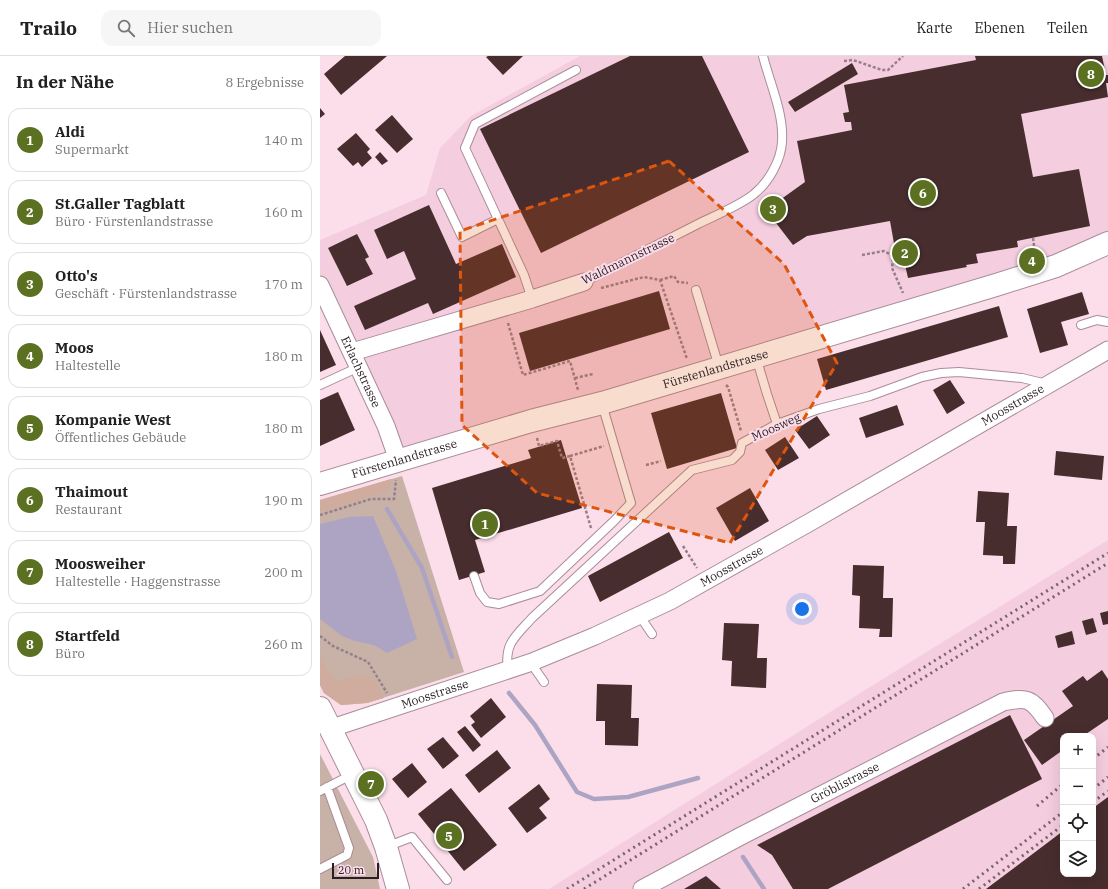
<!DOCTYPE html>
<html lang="de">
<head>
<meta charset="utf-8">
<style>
	:root { --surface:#fff; --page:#f6f6f6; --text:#222; --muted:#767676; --line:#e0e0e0; --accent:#5b7121 }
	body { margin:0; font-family:"IBM Plex Serif",serif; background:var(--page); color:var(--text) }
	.controls { position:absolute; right:12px; bottom:12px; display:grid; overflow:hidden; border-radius:8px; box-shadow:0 4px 16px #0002 }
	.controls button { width:36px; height:36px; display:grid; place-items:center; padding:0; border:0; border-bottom:1px solid var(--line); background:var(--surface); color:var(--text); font:20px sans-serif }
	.scale { position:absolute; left:12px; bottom:10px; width:47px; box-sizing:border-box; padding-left:4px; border:2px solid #291e23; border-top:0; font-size:11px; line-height:14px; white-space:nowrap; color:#291e23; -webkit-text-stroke:3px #fcddea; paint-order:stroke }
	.you { position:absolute; left:482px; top:553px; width:14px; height:14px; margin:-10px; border:3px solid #fff; border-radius:50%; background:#1a73e8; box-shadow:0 0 0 6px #1a73e833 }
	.badge { display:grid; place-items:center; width:26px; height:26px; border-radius:50%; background:var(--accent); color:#fff; font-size:13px; font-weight:700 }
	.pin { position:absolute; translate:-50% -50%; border:2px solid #fff; box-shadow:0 1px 4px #0006 }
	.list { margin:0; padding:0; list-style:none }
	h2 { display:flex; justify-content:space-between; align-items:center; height:52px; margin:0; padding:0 16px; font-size:17px }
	h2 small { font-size:13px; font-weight:400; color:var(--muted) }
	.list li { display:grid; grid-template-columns:26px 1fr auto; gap:12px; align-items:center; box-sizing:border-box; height:64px; margin:0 8px 8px; padding:0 8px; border:1px solid var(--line); border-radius:12px }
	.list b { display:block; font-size:15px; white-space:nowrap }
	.list p { margin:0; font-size:13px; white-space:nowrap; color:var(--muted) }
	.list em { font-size:13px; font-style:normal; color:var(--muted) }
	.icon { flex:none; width:22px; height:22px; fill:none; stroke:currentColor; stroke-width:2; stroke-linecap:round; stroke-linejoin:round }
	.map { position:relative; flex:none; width:788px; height:833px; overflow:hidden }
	header { display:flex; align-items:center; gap:24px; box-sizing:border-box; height:56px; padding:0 20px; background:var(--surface); border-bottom:1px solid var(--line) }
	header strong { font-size:19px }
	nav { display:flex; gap:22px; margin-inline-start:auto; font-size:14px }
	.search { width:280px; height:36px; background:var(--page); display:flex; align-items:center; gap:10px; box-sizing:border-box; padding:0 14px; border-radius:12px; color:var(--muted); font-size:15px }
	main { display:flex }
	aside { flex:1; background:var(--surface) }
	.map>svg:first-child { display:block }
	.built { fill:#f4cdde; fill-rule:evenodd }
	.green { fill:#c8b1a7 }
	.forest { fill:#cfac9d }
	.water { fill:#ada4c4 }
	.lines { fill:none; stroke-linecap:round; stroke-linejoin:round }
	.stream { stroke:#ada4c4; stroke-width:4.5 }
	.building { fill:#472d2e }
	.lane-casing { stroke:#a98d99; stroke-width:10 }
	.street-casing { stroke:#a98d99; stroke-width:19 }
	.secondary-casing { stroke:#a98d99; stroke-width:24 }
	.path { stroke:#958089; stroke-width:2.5; stroke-dasharray:3 2; stroke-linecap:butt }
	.lane { stroke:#fff; stroke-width:8 }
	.street { stroke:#fff; stroke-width:17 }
	.secondary { stroke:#fff; stroke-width:22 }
	.rail { stroke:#78656d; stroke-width:3; stroke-dasharray:2 4; stroke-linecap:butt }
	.marked { fill:#de560d; fill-opacity:0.2; stroke:#de560d; stroke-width:3; stroke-dasharray:8 5; stroke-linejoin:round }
	.labels { text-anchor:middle; stroke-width:4; stroke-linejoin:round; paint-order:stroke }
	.street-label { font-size:12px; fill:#291e23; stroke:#fcddea }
</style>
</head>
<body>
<header>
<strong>Trailo</strong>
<div class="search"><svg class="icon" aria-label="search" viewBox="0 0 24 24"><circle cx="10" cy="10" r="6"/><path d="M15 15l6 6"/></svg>Hier suchen</div>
<nav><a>Karte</a><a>Ebenen</a><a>Teilen</a></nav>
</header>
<main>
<aside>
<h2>In der Nähe<small>8 Ergebnisse</small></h2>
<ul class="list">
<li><span class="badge">1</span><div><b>Aldi</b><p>Supermarkt</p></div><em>140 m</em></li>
<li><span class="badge">2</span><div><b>St.Galler Tagblatt</b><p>Büro · Fürstenlandstrasse</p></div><em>160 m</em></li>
<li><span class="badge">3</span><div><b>Otto's</b><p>Geschäft · Fürstenlandstrasse</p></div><em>170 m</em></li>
<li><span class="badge">4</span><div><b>Moos</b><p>Haltestelle</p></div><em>180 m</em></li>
<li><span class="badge">5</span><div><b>Kompanie West</b><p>Öffentliches Gebäude</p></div><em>180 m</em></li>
<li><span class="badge">6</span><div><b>Thaimout</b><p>Restaurant</p></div><em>190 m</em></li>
<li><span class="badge">7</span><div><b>Moosweiher</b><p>Haltestelle · Haggenstrasse</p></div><em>200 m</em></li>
<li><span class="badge">8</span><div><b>Startfeld</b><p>Büro</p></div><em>260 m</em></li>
</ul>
</aside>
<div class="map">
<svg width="788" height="833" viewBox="0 0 788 833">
	<rect width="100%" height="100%" fill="#fcddea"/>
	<path class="built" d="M260 0H788V187L78 404 0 229V184L106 139 120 92 151 60Z
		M788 484V833H229L550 631ZM743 680H773V818H743Z"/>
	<path class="green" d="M82 420 144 616 47 647 21 649 4 637 0 629V444Z
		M0 698 53 801 60 833H0Z"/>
	<path class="forest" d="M71 423 70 434 0 456V444Z
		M0 597 6 612 16 625 36 620 53 622 64 642 47 647 21 649 4 637 0 629Z"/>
	<path class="water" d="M53 460 76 515 97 583 67 597 54 589 35 585 22 580 0 563V468L29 461Z"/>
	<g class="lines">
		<path class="stream" d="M67 453 102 512 132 601
			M189 637 215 669 257 736 274 743 308 741 378 722
			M423 801 444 833"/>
	</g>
	<path class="building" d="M25 0H67L21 39 4 18Z
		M168 0H203L183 19 166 1Z
		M310 0H382L429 96 221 197 160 73Z
		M655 0H782L786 19H788V27H786L788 41 701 58 713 121 759 113 770 170 697 185 698 191 656 198 658 207 646 209 647 211 588 222 585 209 578 210 570 165 487 180 473 189 446 154 485 126 477 85 532 74 531 66H525L523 57 529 56 524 29 656 4Z
		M532 7 538 18 475 56 468 46Z
		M0 52 5 58 0 62Z
		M72 59 93 83 77 97 55 74Z
		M36 77 50 93 47 96 52 102 42 111 38 106 33 110 17 93Z
		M60 96 68 105 62 109 55 101Z
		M109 149 136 208 182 188 196 221 113 258 108 247 45 274 34 250 96 223 84 195 67 203 54 174Z
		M37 178 49 201 45 203 53 218 27 230 8 192Z
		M339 235 350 273 210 315 199 277Z
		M762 236 769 258 741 266 748 289 720 297 707 253Z
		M679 250 688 281 506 334 497 303Z
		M0 274 16 309 0 316Z
		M630 324 645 347 627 358 613 334Z
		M18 336 35 374 0 390V344Z
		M401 337 417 392 347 413 331 357Z
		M577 349 584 369 546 382 539 362Z
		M497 360 510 379 489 393 475 374Z
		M465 381 479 402 458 414 445 394Z
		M241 384 262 452 155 484 165 516 139 524 112 432 211 402 208 394Z
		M736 395 784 400 782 424 734 419Z
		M430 432 449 465 415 485 396 452Z
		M658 435 689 437 687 470H697L695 508H683V500L663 499 665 466H656Z
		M349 476 363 502 280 546 268 520Z
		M533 509 564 510 563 542H573L572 581H559L560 573 539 572 540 540 532 539Z
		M788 555V568L783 569 780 557Z
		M773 562 777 576 766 579 762 565Z
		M404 567 439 568 437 602H447L446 632 411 630 412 605 402 604Z
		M752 575 755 588 738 592 735 580Z
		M782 614 788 623V663L763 680H743V694L722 709 704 684 753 650 742 635 763 620 767 625Z
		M277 628 312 629 311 662H319L318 690 285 689V665H276Z
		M171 642 186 661 161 682 151 669 155 666 150 660Z
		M690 659 722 723 508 833H473L452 799 437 789Z
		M145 670 161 689 153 696 137 676Z
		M123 681 139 700 123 713 107 693Z
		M177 694 191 712 159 737 145 719Z
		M92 707 107 726 88 742 72 723Z
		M219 728 230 743 219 752 227 762 207 777 188 752Z
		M131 732 177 789 144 815 98 758Z
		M788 741V833H666L743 775V818H773V752Z
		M386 820 401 833H364Z"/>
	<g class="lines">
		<g class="lane-casing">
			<path id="lane" d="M121 137 142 181 178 163
				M264 226C302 207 340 187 378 168 394 160 421 149 434 138 449 126 461 104 462 86 464 57 450 28 443 0
				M376 234 399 311
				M212 243 204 219 145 92 155 68 256 14
				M761 269 777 264 788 266
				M436 301 447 338 457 368
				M0 329 39 311
				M154 520 160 537 167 546 179 548 220 535 294 465 311 447 282 348
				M319 559 332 578
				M212 606 215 613 224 626
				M188 615C184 587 195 581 212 562L372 414 412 404 420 396 422 387 457 368 499 353 550 340 602 321 621 317 639 316 702 322 727 328
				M0 735 33 718
				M66 791 92 781 127 824
				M0 813 27 799 29 792 7 731"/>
		</g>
		<g class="street-casing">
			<g id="street">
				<path id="s1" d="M0 229 66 370 78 404"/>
				<path d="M33 297 39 294 212 243 264 226"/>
				<path id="s2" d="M11 674 21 669 212 606 275 580 350 545 492 465 788 294"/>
				<path id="s3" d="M322 833 421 780 683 646C707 641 711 642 725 662"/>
			</g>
		</g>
		<g class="secondary-casing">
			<g id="secondary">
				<path id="s4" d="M0 428 211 365 282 347 676 229 736 210 788 187"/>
				<path d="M0 652 56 764 66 791 78 833"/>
			</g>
		</g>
		<path class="path" d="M524 5 533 4 562 14H568L583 0
			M713 182 715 197
			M542 199 564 195 573 200 572 212 583 237
			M340 224 354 220 358 226 368 227
			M281 232 324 221 340 224 367 303
			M188 267 203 319 250 305 258 334
			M255 322 273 318
			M406 329 408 331 421 375
			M217 382 219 390 237 385 242 402 250 400
			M326 409 341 405
			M0 459 51 443H74L76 424
			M271 472 250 400 284 390
			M363 490 377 512
			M0 580 13 590 48 606 67 637"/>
		<use href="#lane" class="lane"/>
		<use href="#street" class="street"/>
		<use href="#secondary" class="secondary"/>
		<path class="rail" d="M773 703 788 691
			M773 733 788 721
			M773 746 788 735
			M717 750 743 728
			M247 833 788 497
			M264 833 788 507
			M643 833 743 756
			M659 833 743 769"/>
	</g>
	<path class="marked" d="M349 105 464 208 517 307 410 487 217 437 142 369 140 175Z"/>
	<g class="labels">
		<g class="street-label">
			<text transform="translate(308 203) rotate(-26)" y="4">Waldmannstrasse</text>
			<text dy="4" stroke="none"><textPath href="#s4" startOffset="412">Fürstenlandstrasse</textPath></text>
			<text dy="4" stroke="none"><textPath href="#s1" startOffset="96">Erlachstrasse</textPath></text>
			<text dy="4" stroke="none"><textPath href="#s2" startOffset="758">Moosstrasse</textPath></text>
			<text transform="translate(456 371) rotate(-24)" y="4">Moosweg</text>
			<text dy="4" stroke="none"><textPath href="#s4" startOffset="88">Fürstenlandstrasse</textPath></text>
			<text dy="4" stroke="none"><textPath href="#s2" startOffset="434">Moosstrasse</textPath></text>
			<text dy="4" stroke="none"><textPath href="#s2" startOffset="110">Moosstrasse</textPath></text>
			<text dy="4" stroke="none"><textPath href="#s3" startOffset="229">Gröblistrasse</textPath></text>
		</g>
	</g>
</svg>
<div class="controls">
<button>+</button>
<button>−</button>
<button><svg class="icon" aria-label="locate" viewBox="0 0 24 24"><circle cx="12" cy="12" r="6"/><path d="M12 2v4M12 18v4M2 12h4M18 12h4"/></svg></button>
<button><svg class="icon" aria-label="layers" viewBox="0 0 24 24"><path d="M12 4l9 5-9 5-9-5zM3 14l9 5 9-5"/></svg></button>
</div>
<div class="scale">20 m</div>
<div class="you"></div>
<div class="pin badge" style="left:165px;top:468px">1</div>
<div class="pin badge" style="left:585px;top:197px">2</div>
<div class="pin badge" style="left:453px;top:153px">3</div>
<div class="pin badge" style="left:712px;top:205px">4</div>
<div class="pin badge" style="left:129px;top:780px">5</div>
<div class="pin badge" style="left:603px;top:137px">6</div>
<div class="pin badge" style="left:51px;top:728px">7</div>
<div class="pin badge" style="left:771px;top:18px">8</div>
</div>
</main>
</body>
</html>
